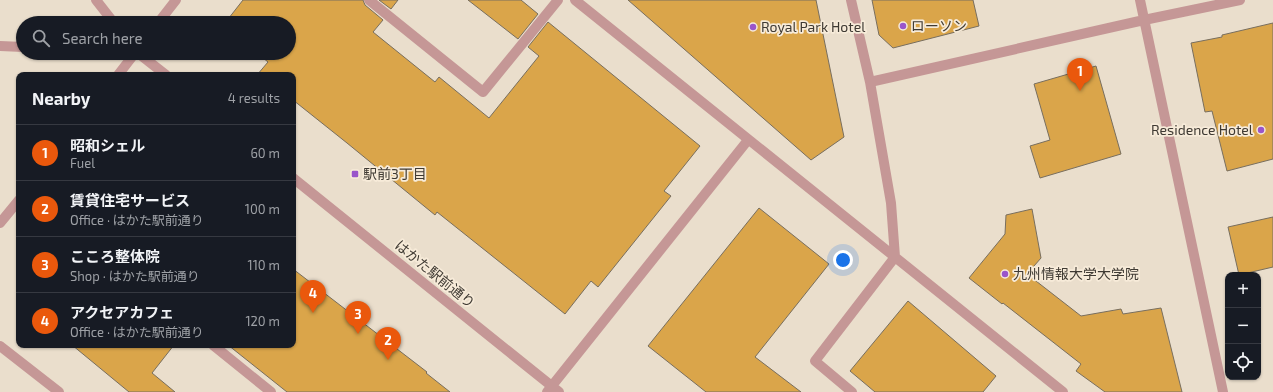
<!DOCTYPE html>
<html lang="en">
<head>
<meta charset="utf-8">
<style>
	:root { --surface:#171b24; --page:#242831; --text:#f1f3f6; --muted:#9ea1a6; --line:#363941; --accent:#ea580c }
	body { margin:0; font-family:"Exo 2","Noto Sans JP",sans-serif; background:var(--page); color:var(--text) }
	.controls { position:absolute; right:12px; bottom:12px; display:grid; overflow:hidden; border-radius:8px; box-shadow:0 1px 3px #0004 }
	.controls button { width:36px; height:36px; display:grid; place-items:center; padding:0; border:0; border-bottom:1px solid var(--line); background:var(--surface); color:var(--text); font:20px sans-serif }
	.you { position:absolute; left:843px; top:260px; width:14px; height:14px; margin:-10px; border:3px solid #fff; border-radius:50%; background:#1a73e8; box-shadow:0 0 0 6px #1a73e833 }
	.badge { display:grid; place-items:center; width:26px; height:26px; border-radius:50%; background:var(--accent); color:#fff; font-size:13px; font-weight:700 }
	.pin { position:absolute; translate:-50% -33px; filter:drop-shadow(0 1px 2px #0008) }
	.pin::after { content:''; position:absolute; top:21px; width:14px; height:12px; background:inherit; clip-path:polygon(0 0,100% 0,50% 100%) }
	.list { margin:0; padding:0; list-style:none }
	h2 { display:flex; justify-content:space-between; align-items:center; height:52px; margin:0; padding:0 16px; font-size:17px }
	h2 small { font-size:13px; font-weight:400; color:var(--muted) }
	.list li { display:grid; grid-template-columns:26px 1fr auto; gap:12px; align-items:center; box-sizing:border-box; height:56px; padding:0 16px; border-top:1px solid var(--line) }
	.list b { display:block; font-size:15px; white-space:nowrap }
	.list p { margin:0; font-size:13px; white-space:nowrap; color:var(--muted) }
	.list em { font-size:13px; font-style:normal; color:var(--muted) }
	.icon { flex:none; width:22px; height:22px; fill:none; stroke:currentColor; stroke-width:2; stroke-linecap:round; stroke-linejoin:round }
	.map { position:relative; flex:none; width:1273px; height:392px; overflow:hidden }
	.search { position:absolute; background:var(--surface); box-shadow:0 1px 3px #0004; left:16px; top:16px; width:280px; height:44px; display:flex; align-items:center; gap:10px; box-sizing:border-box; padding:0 14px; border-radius:22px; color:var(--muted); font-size:15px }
	.panel { position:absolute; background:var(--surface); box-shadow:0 1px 3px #0004; left:16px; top:72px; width:280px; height:276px; border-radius:8px }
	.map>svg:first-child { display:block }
	.building { fill:#daa54a; stroke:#786e5e }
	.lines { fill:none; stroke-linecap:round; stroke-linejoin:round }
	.minor { stroke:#c59796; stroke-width:10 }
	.poi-dot { fill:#9a55ca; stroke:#f7ebd9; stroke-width:1.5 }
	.labels { text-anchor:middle; stroke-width:3.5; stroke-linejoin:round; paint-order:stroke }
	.poi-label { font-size:14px; fill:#3f3a33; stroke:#f7ebd9; text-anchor:start }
	.street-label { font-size:14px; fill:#3f3a33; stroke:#f7ebd9 }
</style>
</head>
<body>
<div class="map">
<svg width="1273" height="392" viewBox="0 0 1273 392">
	<rect width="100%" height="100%" fill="#eadecc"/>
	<path class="building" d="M243 0H363L365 5 383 20 373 32 435 82 439 77 489 118 539 56 528 47 548 22 700 146 664 191 671 196 598 287 591 281 565 314 437 212 435 215 347 143 293 100V75H257L268 62 257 53H289V23H225Z
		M379 0H398L391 9Z
		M468 0H521L538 14 518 39Z
		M628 0H816L844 137 811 160Z
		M872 0H973L979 26 893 48 879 35Z
		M1273 23V159L1227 171 1212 111 1205 112 1191 43 1222 37V35Z
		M1096 66 1121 154 1040 178 1030 146 1050 140 1034 84Z
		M759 208 829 264 755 357 801 392H706L648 346Z
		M1032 209 1041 258 1027 274 1081 316 1121 309 1123 314 1161 308 1182 392H1105L1076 371 1081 364 1003 303 1002 304 969 278 1005 234 1006 215Z
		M1273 217V267L1239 275 1228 227Z
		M293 269 427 372 426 373 450 392H287L228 345H293Z
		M908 301 996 376 983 392H875L850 371Z
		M72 345H174L152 373 175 392H129Z"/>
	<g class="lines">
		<path class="minor" d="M96 0 114 23
			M369 0 483 92 558 0
			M575 0 1063 392
			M851 0 870 82 891 203 895 257 815 361 852 392
			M1140 0 1223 392
			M158 23 176 0
			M0 46 23 47
			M138 53 166 75
			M118 75 135 53
			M870 82 1144 20 1240 0
			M293 178 559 392
			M0 223 19 200
			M213 345 271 392
			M0 346 59 392
			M547 392 748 140"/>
	</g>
	<g class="poi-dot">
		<circle cx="903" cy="26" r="4"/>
		<circle cx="753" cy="27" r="4"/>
		<circle cx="1261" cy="130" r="4"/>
		<rect x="351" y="170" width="8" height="8" rx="2"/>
		<circle cx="1005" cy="274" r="4"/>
	</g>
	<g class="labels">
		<g class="poi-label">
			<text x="911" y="31">ローソン</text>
			<text x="761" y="32">Royal Park Hotel</text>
			<text x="1253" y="135" text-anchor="end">Residence Hotel</text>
			<text x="363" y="179">駅前3丁目</text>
			<text x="1013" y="279">九州情報大学大学院</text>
		</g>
		<g class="street-label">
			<text transform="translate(435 274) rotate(39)" y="5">はかた駅前通り</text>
		</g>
	</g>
</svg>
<div class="controls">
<button>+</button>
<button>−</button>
<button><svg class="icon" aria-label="locate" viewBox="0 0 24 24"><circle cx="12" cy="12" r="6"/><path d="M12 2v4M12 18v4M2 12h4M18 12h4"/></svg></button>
</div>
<div class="you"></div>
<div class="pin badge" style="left:1080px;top:91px">1</div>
<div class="pin badge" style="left:388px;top:360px">2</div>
<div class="pin badge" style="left:358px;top:334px">3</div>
<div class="pin badge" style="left:313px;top:313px">4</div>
<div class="search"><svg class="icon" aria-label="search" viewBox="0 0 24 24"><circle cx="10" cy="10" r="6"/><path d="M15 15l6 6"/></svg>Search here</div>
<section class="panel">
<h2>Nearby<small>4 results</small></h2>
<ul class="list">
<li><span class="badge">1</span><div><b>昭和シェル</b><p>Fuel</p></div><em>60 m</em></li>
<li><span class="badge">2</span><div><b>賃貸住宅サービス</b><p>Office · はかた駅前通り</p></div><em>100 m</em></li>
<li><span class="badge">3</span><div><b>こころ整体院</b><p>Shop · はかた駅前通り</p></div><em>110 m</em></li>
<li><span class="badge">4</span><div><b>アクセアカフェ</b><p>Office · はかた駅前通り</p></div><em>120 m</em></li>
</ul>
</section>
</div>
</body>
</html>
